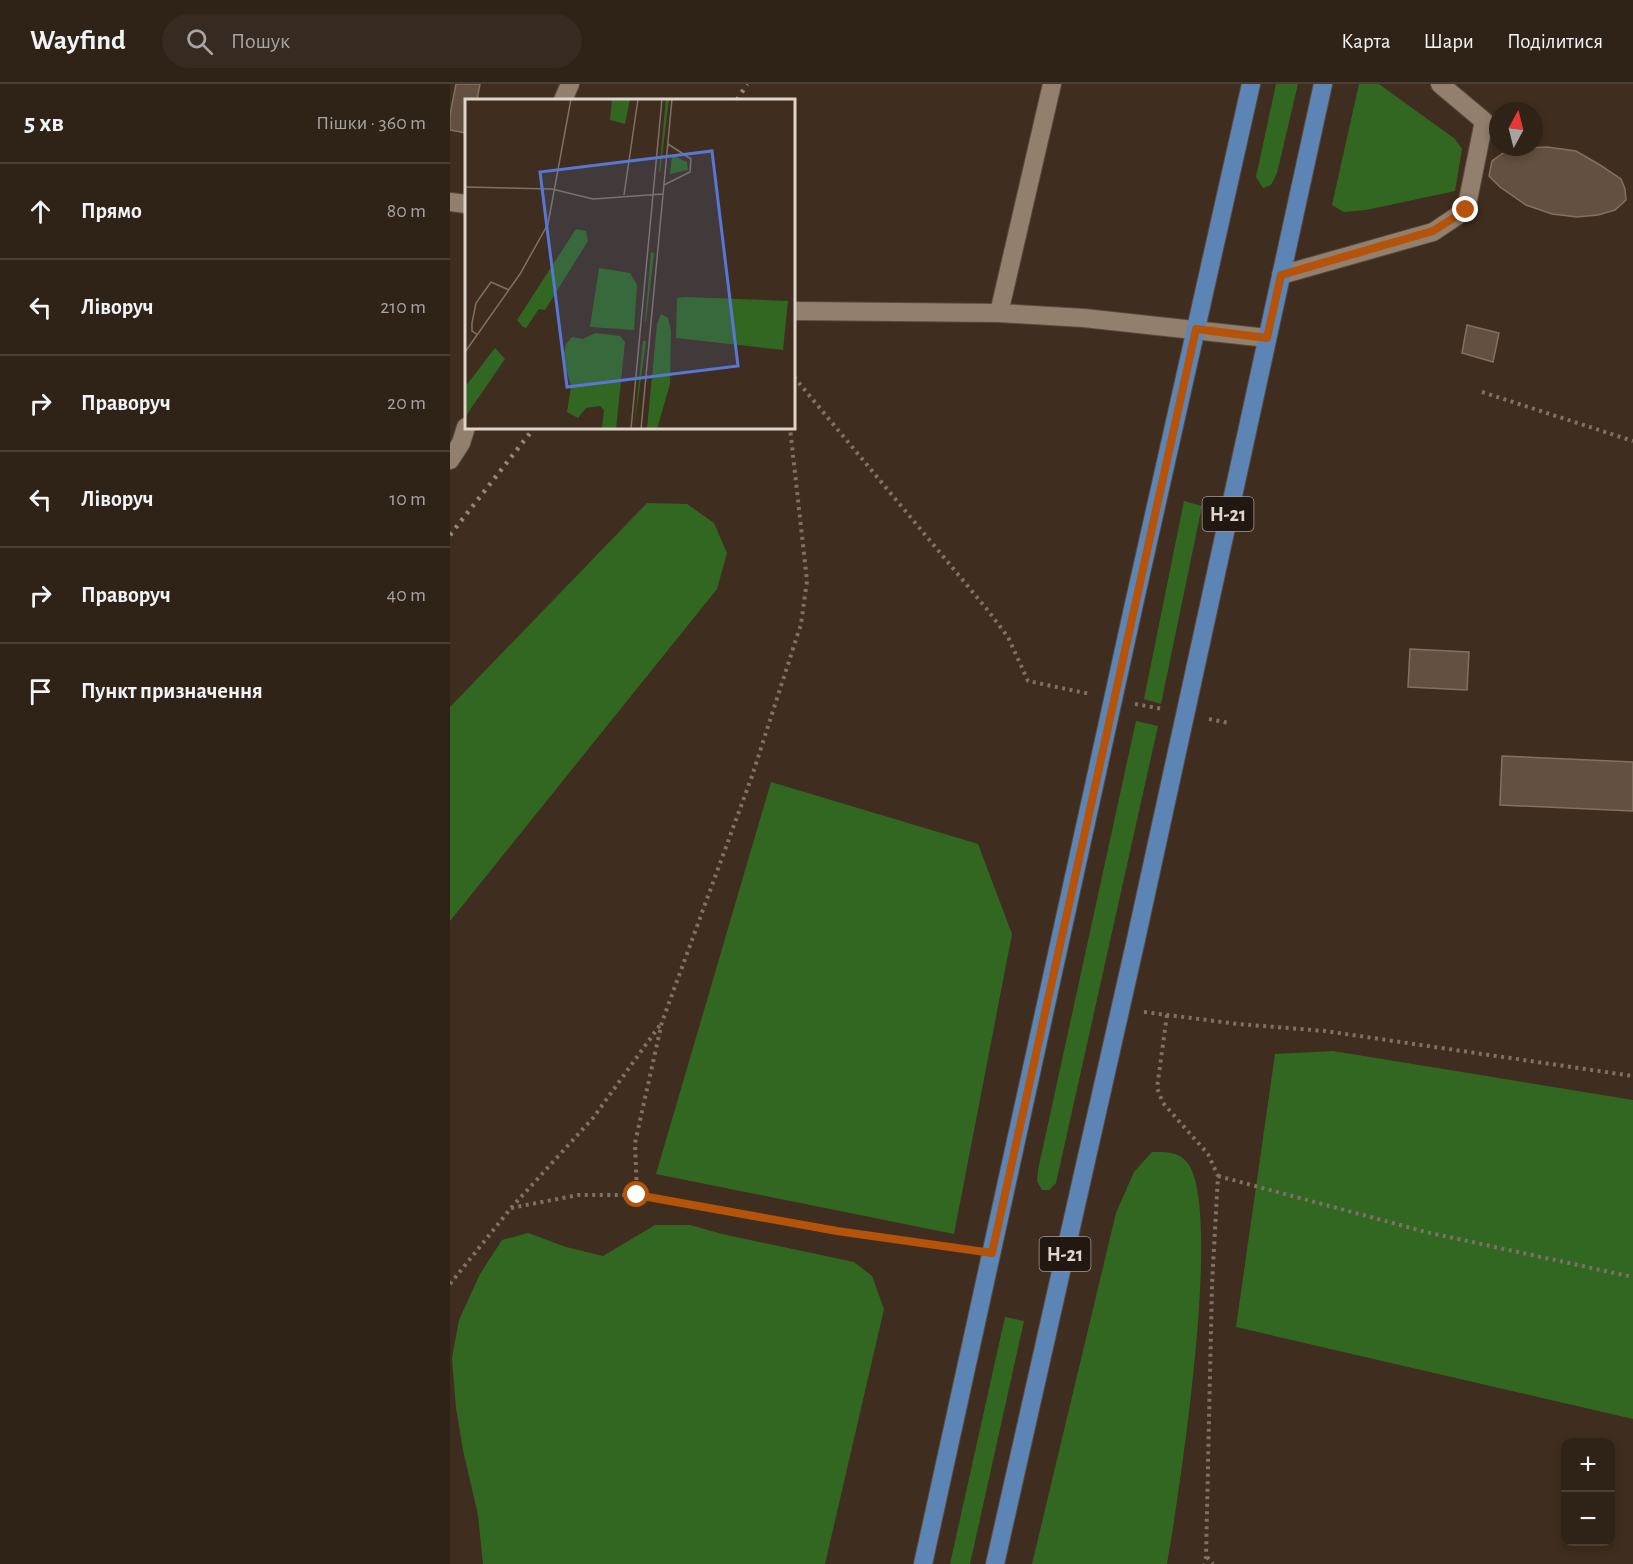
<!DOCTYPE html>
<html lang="uk">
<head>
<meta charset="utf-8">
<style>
	:root { --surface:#2f2217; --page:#372a20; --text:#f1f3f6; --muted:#a7a4a1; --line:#4a3f36 }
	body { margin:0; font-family:"Alegreya Sans",sans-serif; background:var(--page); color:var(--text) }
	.controls { position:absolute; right:18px; bottom:18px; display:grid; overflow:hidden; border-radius:12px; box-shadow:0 3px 9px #0003 }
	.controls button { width:54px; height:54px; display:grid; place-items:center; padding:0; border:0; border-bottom:2px solid var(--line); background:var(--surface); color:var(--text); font:30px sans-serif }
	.compass { position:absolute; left:1039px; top:18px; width:54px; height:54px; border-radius:50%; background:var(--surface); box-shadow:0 3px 9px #0003; rotate:7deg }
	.stop { position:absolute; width:18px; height:18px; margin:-14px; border:4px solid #b45309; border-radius:50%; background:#fff }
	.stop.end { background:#b45309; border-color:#fff; box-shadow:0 2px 6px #0008 }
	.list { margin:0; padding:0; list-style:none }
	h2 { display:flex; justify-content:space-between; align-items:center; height:78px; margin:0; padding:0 24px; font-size:26px }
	h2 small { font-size:20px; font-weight:400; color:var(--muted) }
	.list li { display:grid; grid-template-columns:39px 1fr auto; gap:18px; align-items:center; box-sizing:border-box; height:96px; padding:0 24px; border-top:2px solid var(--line) }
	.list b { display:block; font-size:22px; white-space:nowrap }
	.list em { font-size:20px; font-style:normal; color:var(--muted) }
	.icon { flex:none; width:33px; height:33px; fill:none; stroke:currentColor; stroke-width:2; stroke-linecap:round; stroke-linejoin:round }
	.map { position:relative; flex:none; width:1183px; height:1480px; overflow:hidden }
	header { display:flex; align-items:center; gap:36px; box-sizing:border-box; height:84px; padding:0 30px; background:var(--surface); border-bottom:2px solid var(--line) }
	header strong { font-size:28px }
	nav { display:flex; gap:33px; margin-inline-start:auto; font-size:21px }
	.search { width:420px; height:54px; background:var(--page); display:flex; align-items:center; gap:15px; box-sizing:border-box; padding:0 21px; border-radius:33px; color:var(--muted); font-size:22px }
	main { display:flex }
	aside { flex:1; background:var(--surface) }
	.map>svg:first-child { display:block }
	.green { fill:#326722 }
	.building { fill:#635041; stroke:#857060; stroke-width:1.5 }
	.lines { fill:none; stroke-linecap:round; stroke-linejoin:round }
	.minor-casing { stroke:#5a4b3f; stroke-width:20 }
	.major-casing { stroke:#5a4b3f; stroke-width:20 }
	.path { stroke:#7f7164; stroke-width:4; stroke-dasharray:3 4.5; stroke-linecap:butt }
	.minor { stroke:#937f6e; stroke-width:18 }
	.major { stroke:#5c85b5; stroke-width:18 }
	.rail { stroke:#94867b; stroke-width:4.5; stroke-dasharray:3 6; stroke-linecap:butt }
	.route { stroke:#b45309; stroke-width:8 }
	.labels { text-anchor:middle; stroke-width:4.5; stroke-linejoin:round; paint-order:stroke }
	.shield { fill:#201811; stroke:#a69c94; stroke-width:1.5 }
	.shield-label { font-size:20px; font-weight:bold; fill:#e0d5cc }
	.inset-road { fill:none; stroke:#7f7164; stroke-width:1.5 }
	.view { fill:#5876d4; fill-opacity:0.15; stroke:#5876d4; stroke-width:3 }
	.inset-edge { fill:none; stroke:#e0d5cc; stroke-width:3 }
</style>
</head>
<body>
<header>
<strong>Wayfind</strong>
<div class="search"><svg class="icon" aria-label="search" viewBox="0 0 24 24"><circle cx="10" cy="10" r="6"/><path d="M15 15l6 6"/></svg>Пошук</div>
<nav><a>Карта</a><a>Шари</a><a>Поділитися</a></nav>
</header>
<main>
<aside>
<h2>5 хв<small>Пішки · 360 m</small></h2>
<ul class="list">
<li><svg class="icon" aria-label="ahead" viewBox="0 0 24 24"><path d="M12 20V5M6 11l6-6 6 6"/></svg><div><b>Прямо</b></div><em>80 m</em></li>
<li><svg class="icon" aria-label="left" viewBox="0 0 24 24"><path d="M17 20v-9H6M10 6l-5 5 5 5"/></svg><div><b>Ліворуч</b></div><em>210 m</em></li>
<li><svg class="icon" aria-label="right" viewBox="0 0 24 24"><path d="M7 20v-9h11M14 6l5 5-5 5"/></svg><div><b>Праворуч</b></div><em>20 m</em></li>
<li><svg class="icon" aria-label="left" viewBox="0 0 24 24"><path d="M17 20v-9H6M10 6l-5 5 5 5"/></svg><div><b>Ліворуч</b></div><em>10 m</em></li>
<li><svg class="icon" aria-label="right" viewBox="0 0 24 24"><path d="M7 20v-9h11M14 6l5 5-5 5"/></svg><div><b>Праворуч</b></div><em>40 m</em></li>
<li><svg class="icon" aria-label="arrive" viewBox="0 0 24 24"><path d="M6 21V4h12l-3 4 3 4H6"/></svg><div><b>Пункт призначення</b></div></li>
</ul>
</aside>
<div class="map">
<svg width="1183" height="1480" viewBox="0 0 1183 1480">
	<rect width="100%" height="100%" fill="#3f2e1f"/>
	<path class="green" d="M826 0H848L827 89 821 101 813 104 806 93Z
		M909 0H929L1005 55 1012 65 1005 107 916 126 894 128 882 121Z
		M734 417 752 422 711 620 694 615Z
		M197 419 237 420 264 439 277 469 267 505 0 837V623Z
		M686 637 708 642 606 1099 599 1106H592L587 1097 588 1086Z
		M321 698 528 760 562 850 504 1150 206 1090Z
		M883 967 1183 1016V1335L786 1243 825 970Z
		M702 1068C714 1068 727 1067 736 1077 775 1118 728 1416 717 1480H582L666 1129 684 1088Z
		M205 1141H240L272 1150 404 1178 422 1192 434 1225 375 1480H33L28 1431 13 1366 6 1324 2 1274 9 1236 30 1190 52 1156 78 1149 116 1163 153 1172Z
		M555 1233 574 1237 520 1480H500Z"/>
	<path class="building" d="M6 0H30L27 16H16V49L0 46V31Z
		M1097 63 1126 67 1150 81 1171 95 1175 105 1176 116 1165 126 1148 131 1127 133 1102 130 1076 121 1050 103 1039 92 1042 77 1056 67 1076 64Z
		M1017 241 1049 249 1043 278 1012 269Z
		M960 565 1019 568 1017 606 958 603Z
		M1052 672 1183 678V727L1050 721Z"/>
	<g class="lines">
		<g class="minor-casing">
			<path id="minor" d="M113 16 120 0
				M0 118 16 120
				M831 191 983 148 1016 126 1034 37 990 0
				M344 227 549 229 634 234 817 254
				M549 229 602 0
				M0 376 11 359 16 343"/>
		</g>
		<g class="major-casing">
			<path id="major" d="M473 1480 684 520 801 0
				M545 1480 685 860 873 0"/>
		</g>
		<path class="path" d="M344 293 536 524 558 553 578 597 640 610
			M1032 308 1183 357
			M685 620 713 625
			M759 635 779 639
			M694 928 788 940 875 947 1183 992
			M717 931 707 1004 713 1019 758 1070 768 1092 762 1200 756 1473 754 1480
			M768 1092 976 1148 1183 1193
			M187 1111 185 1059 212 938 302 692 351 540 357 497 340 344
			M61 1124 128 1111H187L386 1147 518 1165
			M0 1200 61 1124 143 1034 210 941
			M757 1473 763 1480"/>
		<use href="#minor" class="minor"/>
		<use href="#major" class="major"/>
		<path class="rail" d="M287 16 297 0
			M0 451 84 344"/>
	</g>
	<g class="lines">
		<path class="route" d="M187 1111 387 1147 542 1169 746 245 817 254 831 191 983 147 1016 126"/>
	</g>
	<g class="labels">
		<g class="shield">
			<rect x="752.5" y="413" width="51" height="34" rx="4.5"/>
			<rect x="589.5" y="1153" width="51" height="34" rx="4.5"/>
		</g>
		<g class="shield-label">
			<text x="778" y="437">Н-21</text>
			<text x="615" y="1177">Н-21</text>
		</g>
	</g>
	<g transform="translate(15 15)">
		<rect width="330" height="330" fill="#3f2e1f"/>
		<path d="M147 0H165L160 25 145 21ZM201 0H204L195 74 194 72ZM207 56 222 63 223 71 205 75ZM111 130 121 132 123 142 80 211 74 210 61 229 58 228 52 221ZM186 153 189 154 181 223 180 222ZM134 169 165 174 172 186 169 231 125 228ZM221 198 323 202 318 251 211 239 212 199ZM196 215 203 219 206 232 205 285 192 330H182L192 225ZM130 234 155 237 160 243 151 330H137L139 311 135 307 121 309 113 319 102 313 106 287 98 258 101 245 107 238 118 240ZM178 242H181L169 330ZM30 249 40 260 0 318V288Z" fill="#326722"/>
		<path class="inset-road" d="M199 86 225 73 226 60 203 45M0 88 87 90 128 100 198 95M159 96 173 0M13 236 7 232V224L11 204 26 183 44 191M0 253 55 175 83 125 106 0M166 330 197 0M176 330 207 0"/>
		<path class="view" d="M247 52 273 267 102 288 75 73Z"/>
		<rect width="330" height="330" class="inset-edge"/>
	</g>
</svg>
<div class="controls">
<button>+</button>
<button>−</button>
</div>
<svg class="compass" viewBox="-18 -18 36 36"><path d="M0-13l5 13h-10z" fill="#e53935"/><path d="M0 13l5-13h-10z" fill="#a7a4a1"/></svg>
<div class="stop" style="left:187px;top:1111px"></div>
<div class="stop end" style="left:1016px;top:126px"></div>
</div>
</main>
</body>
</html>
